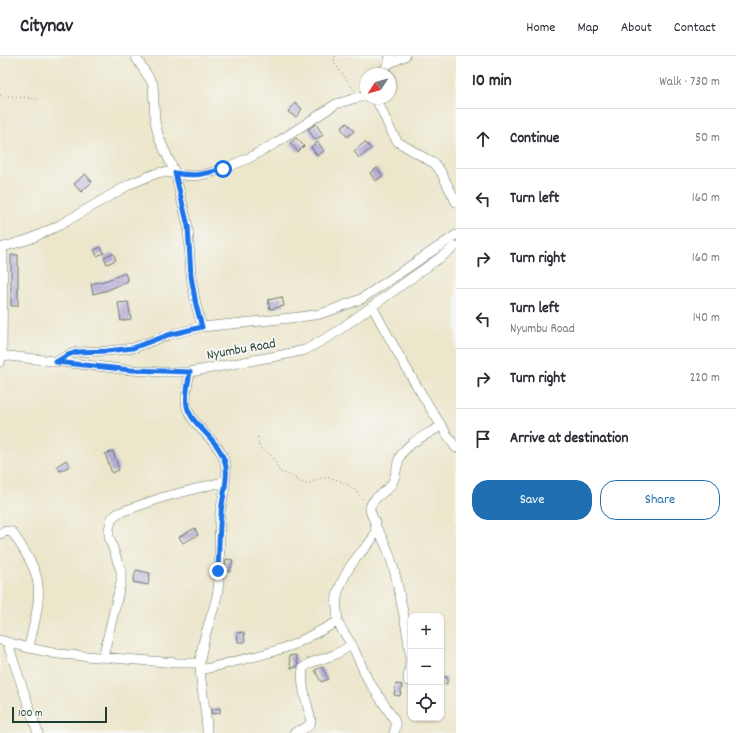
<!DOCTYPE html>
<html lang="en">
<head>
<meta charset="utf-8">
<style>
	:root { --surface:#fff; --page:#f2f2f3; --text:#2b2b33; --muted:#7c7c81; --line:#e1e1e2; --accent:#1f6fb2 }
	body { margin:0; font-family:Dekko,sans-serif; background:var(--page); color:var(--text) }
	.controls { position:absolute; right:12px; bottom:12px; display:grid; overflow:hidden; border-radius:8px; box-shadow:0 1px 3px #0004 }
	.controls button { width:36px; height:36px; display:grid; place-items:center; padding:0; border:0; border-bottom:1px solid var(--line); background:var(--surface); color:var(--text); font:20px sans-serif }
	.compass { position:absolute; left:360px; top:12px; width:36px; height:36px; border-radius:50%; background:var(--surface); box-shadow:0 1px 3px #0004; rotate:234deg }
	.scale { position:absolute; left:12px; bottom:10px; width:95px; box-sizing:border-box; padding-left:4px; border:2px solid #1f3d34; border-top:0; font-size:11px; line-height:14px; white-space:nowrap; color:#1f3d34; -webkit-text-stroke:3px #f6f6f2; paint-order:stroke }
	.stop { position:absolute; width:12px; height:12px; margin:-9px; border:3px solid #1a73e8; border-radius:50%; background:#fff }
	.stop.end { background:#1a73e8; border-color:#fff; box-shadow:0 1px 4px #0008 }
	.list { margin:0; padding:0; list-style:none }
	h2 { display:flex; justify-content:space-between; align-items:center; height:52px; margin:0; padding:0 16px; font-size:17px }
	h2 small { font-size:13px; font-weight:400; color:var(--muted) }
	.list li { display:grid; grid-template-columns:26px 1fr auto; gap:12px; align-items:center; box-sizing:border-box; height:60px; padding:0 16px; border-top:1px solid var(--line) }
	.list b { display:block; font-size:15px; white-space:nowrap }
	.list p { margin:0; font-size:13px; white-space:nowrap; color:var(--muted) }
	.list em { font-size:13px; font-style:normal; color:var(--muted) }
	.actions { display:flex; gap:8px; padding:12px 16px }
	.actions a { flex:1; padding:9px 0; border:1px solid var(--accent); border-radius:16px; text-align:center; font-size:14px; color:var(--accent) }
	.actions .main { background:var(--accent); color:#fff }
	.icon { flex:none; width:22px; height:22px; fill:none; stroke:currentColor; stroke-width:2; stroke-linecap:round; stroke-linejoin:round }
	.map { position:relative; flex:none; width:456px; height:677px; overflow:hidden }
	header { display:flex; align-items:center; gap:24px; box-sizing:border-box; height:56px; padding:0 20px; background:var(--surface); border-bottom:1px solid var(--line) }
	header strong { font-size:19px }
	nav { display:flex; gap:22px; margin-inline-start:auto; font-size:14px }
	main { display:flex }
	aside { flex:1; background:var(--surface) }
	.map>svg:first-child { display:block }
	.building { fill:url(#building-back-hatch) }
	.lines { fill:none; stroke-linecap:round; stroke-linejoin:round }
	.minor-casing { stroke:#677869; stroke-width:10 }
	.path { stroke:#677869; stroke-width:1; stroke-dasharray:1 3; stroke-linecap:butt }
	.minor { stroke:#fff; stroke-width:9 }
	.route { stroke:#1a73e8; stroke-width:5 }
	.labels { text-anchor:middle; stroke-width:4; stroke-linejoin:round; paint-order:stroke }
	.street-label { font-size:14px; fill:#1f3d34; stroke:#f6f6f2 }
</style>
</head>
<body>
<header>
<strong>Citynav</strong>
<nav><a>Home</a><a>Map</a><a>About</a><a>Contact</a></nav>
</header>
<main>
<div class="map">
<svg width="456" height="677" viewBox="0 0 456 677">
	<defs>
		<pattern id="building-back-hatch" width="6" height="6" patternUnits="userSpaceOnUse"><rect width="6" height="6" fill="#bcb0de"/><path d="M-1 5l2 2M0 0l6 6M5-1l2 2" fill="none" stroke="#9890b5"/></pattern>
	</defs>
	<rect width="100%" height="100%" fill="#f6f6f2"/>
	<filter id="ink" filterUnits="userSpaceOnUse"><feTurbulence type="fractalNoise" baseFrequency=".025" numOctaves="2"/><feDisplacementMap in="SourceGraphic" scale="8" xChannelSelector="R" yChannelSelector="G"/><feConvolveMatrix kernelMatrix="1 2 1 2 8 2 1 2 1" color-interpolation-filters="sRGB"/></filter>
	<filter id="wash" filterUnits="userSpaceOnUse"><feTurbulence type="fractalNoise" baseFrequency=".012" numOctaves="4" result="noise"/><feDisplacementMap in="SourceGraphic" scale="16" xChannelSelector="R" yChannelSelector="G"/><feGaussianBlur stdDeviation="0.9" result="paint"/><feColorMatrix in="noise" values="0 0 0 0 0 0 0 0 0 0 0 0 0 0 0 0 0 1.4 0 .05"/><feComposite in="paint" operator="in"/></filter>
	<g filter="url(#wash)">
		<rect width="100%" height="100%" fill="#ece6cb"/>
		<g id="blocks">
			<path class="building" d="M295 47 302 53 296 61 288 56Z
				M347 67 354 75 347 81 341 72Z
				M316 68 323 79 315 84 308 73Z
				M296 82 304 90 298 96 290 87Z
				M318 86 324 95 317 100 311 91Z
				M365 86 371 93 359 102 354 95Z
				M377 112 383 120 375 125 370 117Z
				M85 118 92 126 81 136 74 128Z
				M101 191 104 197 97 200 94 194Z
				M113 197 116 204 107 208 104 201Z
				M11 199H18V250H11Z
				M125 217 128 225 108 234 93 238 91 228 107 224Z
				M282 241 284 250 270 253 268 244Z
				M128 246 131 263 121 265 118 247Z
				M113 395 119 414 112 417 105 398Z
				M66 404 70 410 60 415 57 410Z
				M195 472 198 479 183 487 179 481Z
				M226 503 233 504 230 516 225 515Z
				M136 514 150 517 148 529 133 526Z
				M244 576 245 586H238L237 577Z
				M296 599 298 609 297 611 291 612 289 600Z
				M322 611 328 623 321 626 315 614Z
				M441 621H447V628L441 627Z
				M396 628 402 629 400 640 394 639Z
				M220 652V657L212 658 211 653Z"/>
		</g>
	</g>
	<g filter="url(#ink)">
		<use href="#blocks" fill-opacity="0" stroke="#677869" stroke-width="1"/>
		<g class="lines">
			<g class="minor-casing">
				<path id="minor" d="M135 0 153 28 155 65 159 82 175 117 188 170 191 220 196 249 202 271
					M388 8 405 0
					M381 18 388 8 390 0
					M375 42C384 56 388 73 398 86L435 108 441 116 456 146
					M0 192 30 183 60 169 130 128 157 117 165 116 190 120 202 119 223 113 249 102 276 87 336 48 366 39
					M372 250C398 299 425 346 456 392
					M0 299 131 314 162 316H190L282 299 305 294 332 279 456 190
					M0 306 2 299 3 191
					M56 306 68 299 77 296 107 295 133 292 168 279 202 271 300 261 320 258 332 254 361 243 456 179
					M190 316C188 327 184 341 187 352 195 375 224 386 226 413 227 428 222 443 220 458 218 484 222 515 217 540 212 562 201 584 200 608 200 631 207 654 207 677
					M376 471C391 494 396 520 401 546 405 563 408 581 410 598 410 607 409 616 408 625
					M0 478 6 475 12 476C21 489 30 502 35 516 44 540 33 569 29 592
					M337 566 352 589 368 624 394 663 396 670 394 677
					M0 584 29 592 58 598 178 607H200
					M7 586 38 677
					M103 601 121 526V515L109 481V473L112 462 118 457 164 441 226 425
					M201 614 268 597 293 589 337 566C339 556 334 546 338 536 342 524 349 511 357 501 363 493 372 487 375 477 379 466 369 460 370 451 372 442 385 437 391 429 396 422 396 412 399 403 405 387 427 379 441 370
					M294 677C300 674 310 672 311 665 308 649 300 629 303 612L310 607 334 599 352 589"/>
			</g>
			<path class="path" d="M335 0 334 3 335 8 355 35
				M0 39 39 43
				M258 381C258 395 262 393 272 400L280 416 292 420 299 425 307 428C312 427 316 423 321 422 339 420 355 432 364 445"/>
			<use href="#minor" class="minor"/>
		</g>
	</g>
	<g class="lines" filter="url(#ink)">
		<path class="route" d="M218 515C219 496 219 476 221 457 222 442 228 426 226 411 222 384 191 370 187 350 185 339 188 327 190 316L131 314 56 306 68 299 77 296 107 295 133 292 168 279 202 271 196 249 191 220 188 170 175 117C195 121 204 118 223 113"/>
	</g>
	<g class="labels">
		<g class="street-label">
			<text transform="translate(241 292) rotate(-10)" y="5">Nyumbu Road</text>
		</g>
	</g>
</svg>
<div class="controls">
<button>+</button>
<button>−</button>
<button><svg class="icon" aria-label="locate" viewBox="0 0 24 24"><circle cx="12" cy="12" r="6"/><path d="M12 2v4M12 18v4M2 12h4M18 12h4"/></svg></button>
</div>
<svg class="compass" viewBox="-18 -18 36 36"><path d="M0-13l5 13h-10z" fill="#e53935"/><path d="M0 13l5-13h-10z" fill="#7c7c81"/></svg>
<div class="scale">100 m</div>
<div class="stop" style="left:223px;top:113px"></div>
<div class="stop end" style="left:218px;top:515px"></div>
</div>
<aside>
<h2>10 min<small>Walk · 730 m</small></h2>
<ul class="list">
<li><svg class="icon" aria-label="ahead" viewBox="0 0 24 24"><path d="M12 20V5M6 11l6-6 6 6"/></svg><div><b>Continue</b></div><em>50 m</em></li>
<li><svg class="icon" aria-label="left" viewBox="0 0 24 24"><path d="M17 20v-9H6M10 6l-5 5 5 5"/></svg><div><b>Turn left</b></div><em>160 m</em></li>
<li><svg class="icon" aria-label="right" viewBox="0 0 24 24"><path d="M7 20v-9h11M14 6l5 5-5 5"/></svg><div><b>Turn right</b></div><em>160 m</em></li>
<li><svg class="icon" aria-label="left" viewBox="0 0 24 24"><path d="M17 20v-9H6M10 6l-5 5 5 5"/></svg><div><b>Turn left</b><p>Nyumbu Road</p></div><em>140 m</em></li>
<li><svg class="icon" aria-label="right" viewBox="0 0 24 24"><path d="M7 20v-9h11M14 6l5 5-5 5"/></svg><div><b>Turn right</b></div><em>220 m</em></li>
<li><svg class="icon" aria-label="arrive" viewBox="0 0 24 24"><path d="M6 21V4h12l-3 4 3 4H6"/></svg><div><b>Arrive at destination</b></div></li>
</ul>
<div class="actions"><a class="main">Save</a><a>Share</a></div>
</aside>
</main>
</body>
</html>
